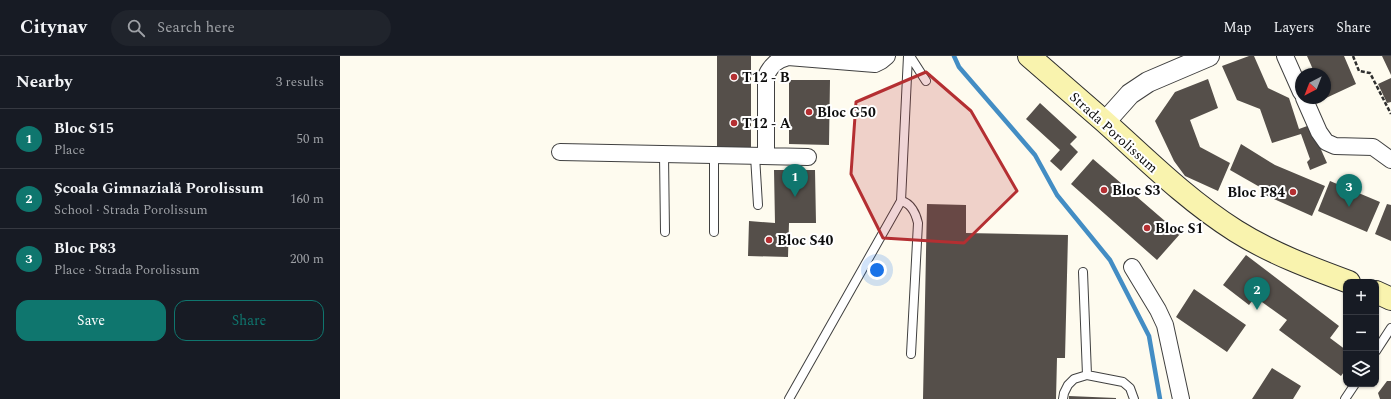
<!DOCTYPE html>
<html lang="en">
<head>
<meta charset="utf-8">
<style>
	:root { --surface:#171b24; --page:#20242c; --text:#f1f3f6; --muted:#9ea1a6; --line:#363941; --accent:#0f766e }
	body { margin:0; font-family:Spectral,serif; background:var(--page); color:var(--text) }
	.controls { position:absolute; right:12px; bottom:12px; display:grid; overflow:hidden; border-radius:8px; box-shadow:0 1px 3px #0004 }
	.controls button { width:36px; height:36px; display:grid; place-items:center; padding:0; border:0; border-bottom:1px solid var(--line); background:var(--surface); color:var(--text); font:20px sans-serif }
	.compass { position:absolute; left:955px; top:12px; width:36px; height:36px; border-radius:50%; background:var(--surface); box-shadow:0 1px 3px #0004; rotate:222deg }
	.you { position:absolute; left:537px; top:214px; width:14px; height:14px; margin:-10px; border:3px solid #fff; border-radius:50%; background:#1a73e8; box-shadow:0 0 0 6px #1a73e833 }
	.badge { display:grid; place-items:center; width:26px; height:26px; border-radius:50%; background:var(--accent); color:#fff; font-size:13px; font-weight:700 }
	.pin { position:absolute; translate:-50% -33px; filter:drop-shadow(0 1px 2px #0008) }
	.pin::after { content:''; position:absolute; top:21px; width:14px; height:12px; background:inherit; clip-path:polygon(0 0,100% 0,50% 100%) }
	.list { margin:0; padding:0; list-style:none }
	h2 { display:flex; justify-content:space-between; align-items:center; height:52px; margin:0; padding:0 16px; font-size:17px }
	h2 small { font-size:13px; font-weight:400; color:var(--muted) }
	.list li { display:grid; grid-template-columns:26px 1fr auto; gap:12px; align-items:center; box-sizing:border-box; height:60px; padding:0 16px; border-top:1px solid var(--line) }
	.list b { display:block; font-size:15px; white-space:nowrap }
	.list p { margin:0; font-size:13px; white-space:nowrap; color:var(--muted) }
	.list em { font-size:13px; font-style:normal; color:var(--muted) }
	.actions { display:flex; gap:8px; padding:12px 16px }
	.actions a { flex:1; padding:9px 0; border:1px solid var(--accent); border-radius:12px; text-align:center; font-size:14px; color:var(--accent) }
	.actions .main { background:var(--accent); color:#fff }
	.icon { flex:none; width:22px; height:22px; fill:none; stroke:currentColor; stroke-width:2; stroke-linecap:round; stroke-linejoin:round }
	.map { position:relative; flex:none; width:1051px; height:343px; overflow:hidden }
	header { display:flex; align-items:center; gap:24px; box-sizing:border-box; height:56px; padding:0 20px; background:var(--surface); border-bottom:1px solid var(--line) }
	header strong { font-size:19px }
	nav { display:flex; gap:22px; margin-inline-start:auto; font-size:14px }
	.search { width:280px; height:36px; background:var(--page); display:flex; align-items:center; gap:10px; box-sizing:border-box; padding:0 14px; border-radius:22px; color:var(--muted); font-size:15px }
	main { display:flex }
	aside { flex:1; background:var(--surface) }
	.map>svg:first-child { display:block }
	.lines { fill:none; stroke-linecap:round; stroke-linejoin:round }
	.stream { stroke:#438dc4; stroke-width:4.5 }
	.building { fill:#554f4a }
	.service-casing { stroke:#404040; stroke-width:10 }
	.minor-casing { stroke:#404040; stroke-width:18 }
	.tertiary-casing { stroke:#404040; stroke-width:22 }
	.secondary-casing { stroke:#2f2f2f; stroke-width:24 }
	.path { stroke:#2f2f2f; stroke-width:2.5; stroke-dasharray:4 2; stroke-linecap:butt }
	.service { stroke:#fff; stroke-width:8 }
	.minor { stroke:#fff; stroke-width:16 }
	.tertiary { stroke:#fff; stroke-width:20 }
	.secondary { stroke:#f9f3ae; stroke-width:22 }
	.marked { fill:#b42f32; fill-opacity:0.2; stroke:#b42f32; stroke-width:3; stroke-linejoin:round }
	.poi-dot { fill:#b42f32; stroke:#fff; stroke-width:1.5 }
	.labels { text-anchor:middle; stroke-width:4; stroke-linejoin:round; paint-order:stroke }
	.poi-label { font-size:14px; font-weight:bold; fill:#0d0d0d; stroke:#fff; text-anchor:start }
	.street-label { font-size:14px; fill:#0d0d0d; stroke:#fff }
</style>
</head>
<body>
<header>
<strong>Citynav</strong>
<div class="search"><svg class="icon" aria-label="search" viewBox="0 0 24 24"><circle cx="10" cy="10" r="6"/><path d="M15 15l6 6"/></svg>Search here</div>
<nav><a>Map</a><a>Layers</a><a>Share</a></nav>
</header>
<main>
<aside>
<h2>Nearby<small>3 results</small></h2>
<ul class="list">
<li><span class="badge">1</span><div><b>Bloc S15</b><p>Place</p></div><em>50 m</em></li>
<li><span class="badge">2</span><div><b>Școala Gimnazială Porolissum</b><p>School · Strada Porolissum</p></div><em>160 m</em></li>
<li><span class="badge">3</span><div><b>Bloc P83</b><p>Place · Strada Porolissum</p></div><em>200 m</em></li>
</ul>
<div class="actions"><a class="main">Save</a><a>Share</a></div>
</aside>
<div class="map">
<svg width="1051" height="343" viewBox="0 0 1051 343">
	<rect width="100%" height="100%" fill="#fefbef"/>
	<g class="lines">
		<path class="stream" d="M614 0 619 11 695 99 717 139 770 204 809 280 820 343"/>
	</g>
	<path class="building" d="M377 0H411V92L377 91Z
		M909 0H914L928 32 949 42 959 73 970 69 987 107 970 114 967 106 970 103 961 78 932 87 920 53 897 44 882 10Z
		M967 0H1004L1016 28 986 42 985 18H975Z
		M1042 0H1051V19Z
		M1051 22V46L1047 47 1038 28Z
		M868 23 878 52 850 64 860 91 890 107 878 135 845 120 834 105 815 65 835 36Z
		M449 24H490L489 89 449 88Z
		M700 47 737 81 730 88 738 96 721 115 710 105 720 94 686 63Z
		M901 88 935 109 985 130 972 160 923 138 925 134 890 114Z
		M753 103 840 178 817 204 731 128Z
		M434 114H475L476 167H449L448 201 408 200 409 165 435 167Z
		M990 125 1040 146 1027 176 978 155Z
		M587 148 626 149V177L728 179 725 302H717L716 343H583Z
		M1047 148 1051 149V185L1035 178Z
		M906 199 999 270 990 282 1006 294V313L1001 320 939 274 947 264 915 241 909 249 883 229Z
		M854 233 906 269 887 296 836 261Z
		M932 312 961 330 953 343H912Z
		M1047 325H1051V343H1040L1038 337Z
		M729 340 776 342V343H729Z"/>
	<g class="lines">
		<g class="service-casing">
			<path id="service" d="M570 0 586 25
				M324 99 325 176
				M374 99V176
				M415 100 418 149
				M561 145 568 0
				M743 216 747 319
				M1036 295 1051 272
				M449 343 561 145C571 147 576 158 578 167L571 298
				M723 343 724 337 728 329 734 323 747 319 783 326 790 332 794 343
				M1005 343 1015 328"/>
		</g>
		<g class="minor-casing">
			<path id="minor" d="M945 0 961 36
				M964 42 979 76 986 86 995 90 1033 91 1051 104
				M220 96 468 101
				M426 100V20C431 9 437 4 448 1L535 8 541 5 547 0
				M792 211 818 254 825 269 841 343"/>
		</g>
		<g class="tertiary-casing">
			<path id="tertiary" d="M765 66 790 38 808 26 869 0"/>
		</g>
		<g class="secondary-casing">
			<path id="secondary" d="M689 0C714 22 740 44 765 66 807 104 847 144 896 175 931 197 971 212 1009 226
				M1036 236 1051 243"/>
		</g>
		<path class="path" d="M1013 0 1019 15 1030 17 1051 58"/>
		<use href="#service" class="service"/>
		<use href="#minor" class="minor"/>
		<use href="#tertiary" class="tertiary"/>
		<use href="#secondary" class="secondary"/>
	</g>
	<path class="marked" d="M586 16 631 55 677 135 624 187 543 182 511 118 516 46Z"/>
	<g class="poi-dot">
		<circle cx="394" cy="21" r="4"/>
		<circle cx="469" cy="56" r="4"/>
		<circle cx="394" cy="67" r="4"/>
		<circle cx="764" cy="134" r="4"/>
		<circle cx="953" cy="136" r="4"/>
		<circle cx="807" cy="172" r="4"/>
		<circle cx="429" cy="184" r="4"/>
	</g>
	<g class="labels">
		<g class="poi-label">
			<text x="402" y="26">T12 - B</text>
			<text x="477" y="61">Bloc G50</text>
			<text x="402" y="72">T12 - A</text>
			<text x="772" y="139">Bloc S3</text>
			<text x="945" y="141" text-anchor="end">Bloc P84</text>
			<text x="815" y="177">Bloc S1</text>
			<text x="437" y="189">Bloc S40</text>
		</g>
		<g class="street-label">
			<text transform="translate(774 76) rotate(42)" y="5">Strada Porolissum</text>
		</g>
	</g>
</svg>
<div class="controls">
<button>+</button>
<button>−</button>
<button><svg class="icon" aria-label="layers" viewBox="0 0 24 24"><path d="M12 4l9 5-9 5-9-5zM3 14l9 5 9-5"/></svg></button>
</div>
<svg class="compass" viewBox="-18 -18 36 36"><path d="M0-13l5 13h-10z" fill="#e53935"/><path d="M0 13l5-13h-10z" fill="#9ea1a6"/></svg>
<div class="you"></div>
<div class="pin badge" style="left:455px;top:141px">1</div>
<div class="pin badge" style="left:917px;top:254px">2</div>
<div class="pin badge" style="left:1009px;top:151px">3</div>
</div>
</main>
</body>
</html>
